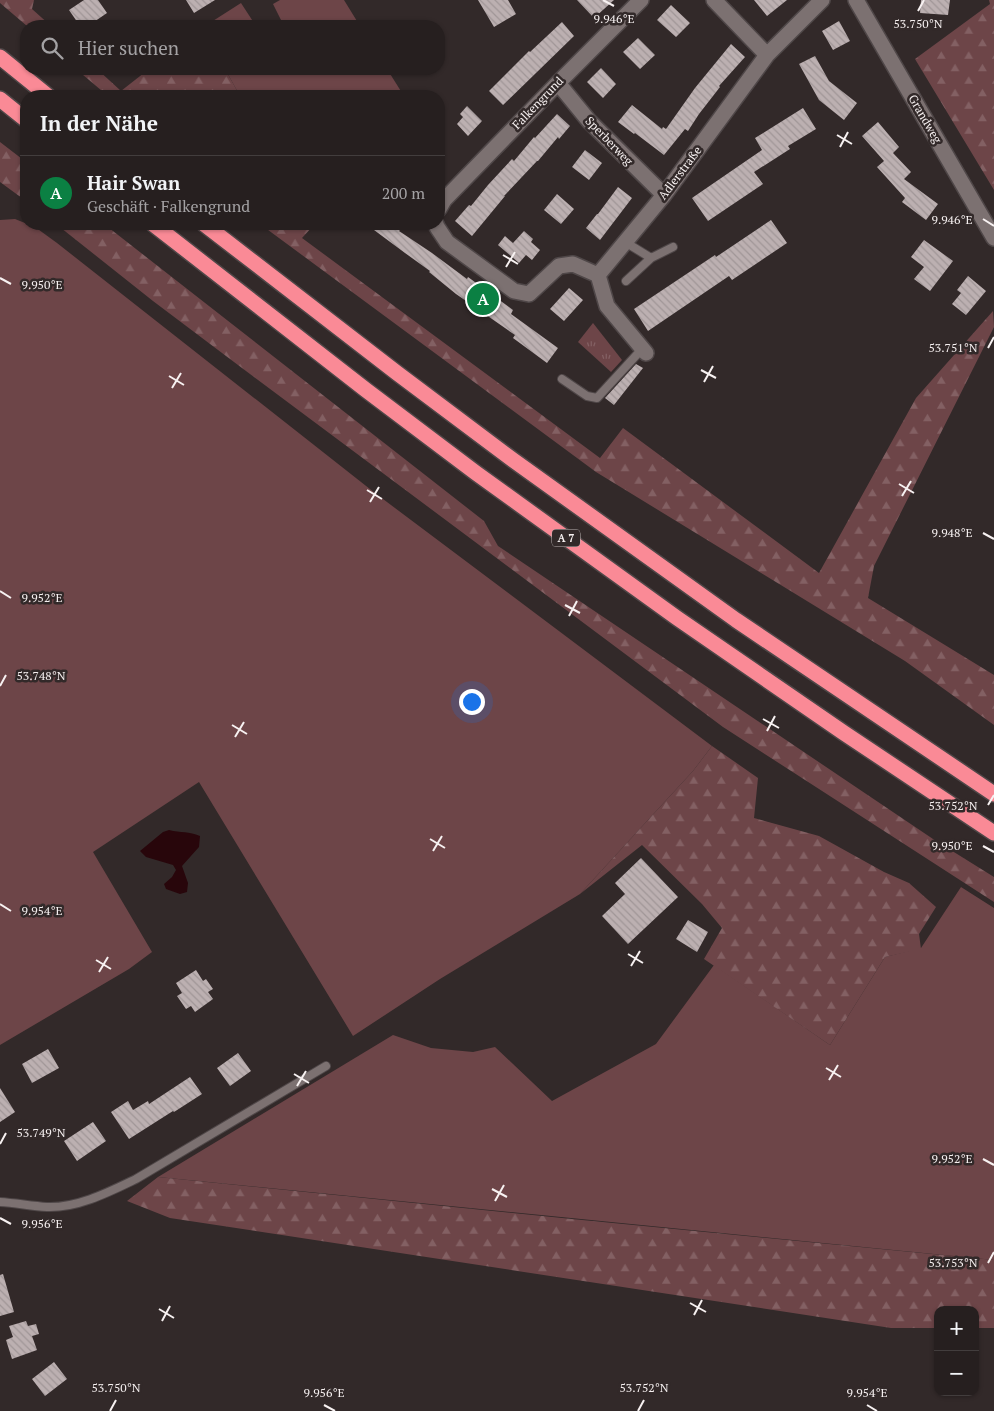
<!DOCTYPE html>
<html lang="de">
<head>
<meta charset="utf-8">
<style>
	:root { --surface:#261f1f; --page:#322c2c; --text:#f1f3f6; --muted:#a4a2a4; --line:#423d3d; --accent:#0b8043 }
	body { margin:0; font-family:"PT Serif",serif; background:var(--page); color:var(--text) }
	.controls { position:absolute; right:15px; bottom:15px; display:grid; overflow:hidden; border-radius:10px; box-shadow:0 1px 4px #0004 }
	.controls button { width:45px; height:45px; display:grid; place-items:center; padding:0; border:0; border-bottom:1px solid var(--line); background:var(--surface); color:var(--text); font:25px sans-serif }
	.you { position:absolute; left:471px; top:701px; width:18px; height:18px; margin:-12px; border:4px solid #fff; border-radius:50%; background:#1a73e8; box-shadow:0 0 0 8px #1a73e833 }
	.badge { display:grid; place-items:center; width:32px; height:32px; border-radius:50%; background:var(--accent); color:#fff; font-size:16px; font-weight:700 }
	.pin { position:absolute; translate:-50% -50%; border:2px solid #fff; box-shadow:0 1px 5px #0006 }
	.list { margin:0; padding:0; list-style:none }
	h2 { display:flex; justify-content:space-between; align-items:center; height:65px; margin:0; padding:0 20px; font-size:21px }
	h2 small { font-size:16px; font-weight:400; color:var(--muted) }
	.list li { display:grid; grid-template-columns:32px 1fr auto; gap:15px; align-items:center; box-sizing:border-box; height:75px; padding:0 20px; border-top:1px solid var(--line) }
	.list b { display:block; font-size:19px; white-space:nowrap }
	.list p { margin:0; font-size:16px; white-space:nowrap; color:var(--muted) }
	.list em { font-size:16px; font-style:normal; color:var(--muted) }
	.icon { flex:none; width:28px; height:28px; fill:none; stroke:currentColor; stroke-width:2; stroke-linecap:round; stroke-linejoin:round }
	.map { position:relative; flex:none; width:994px; height:1411px; overflow:hidden }
	.search { position:absolute; background:var(--surface); box-shadow:0 1px 4px #0004; left:20px; top:20px; width:425px; height:55px; display:flex; align-items:center; gap:12px; box-sizing:border-box; padding:0 18px; border-radius:20px; color:var(--muted); font-size:19px }
	.panel { position:absolute; background:var(--surface); box-shadow:0 1px 4px #0004; left:20px; top:90px; width:425px; height:140px; border-radius:20px }
	.map>svg:first-child { display:block }
	.grass { fill:#6d4548 }
	.forest { fill:url(#forest-firs) }
	.park { fill:url(#park-tufts) }
	.water { fill:#28060b }
	.building { fill:url(#building-back-hatch) }
	.lines { fill:none; stroke-linecap:round; stroke-linejoin:round }
	.lane-casing { stroke:#4f4748; stroke-width:10 }
	.street-casing { stroke:#4f4748; stroke-width:18 }
	.highway-casing { stroke:#4f4748; stroke-width:18 }
	.lane { stroke:#7c7171; stroke-width:8 }
	.street { stroke:#7c7171; stroke-width:15 }
	.highway { stroke:#fa8a96; stroke-width:15 }
	.ticks { fill:none; stroke:#f7f1f1; stroke-width:2 }
	.labels { text-anchor:middle; stroke-width:5; stroke-linejoin:round; paint-order:stroke }
	.shield { fill:#322929; stroke:#bcb5b5; stroke-width:1 }
	.shield-label { font-size:11px; font-weight:bold; fill:#f7f1f1 }
	.street-label { font-size:12px; fill:#f7f1f1; stroke:#322929 }
	.ticks-label { font-size:12px; text-anchor:middle; fill:#f7f1f1; stroke:#322929; stroke-width:5; stroke-linejoin:round; paint-order:stroke }
</style>
</head>
<body>
<div class="map">
<svg width="994" height="1411" viewBox="0 0 994 1411">
	<defs>
		<pattern id="forest-firs" width="22" height="20" patternUnits="userSpaceOnUse" patternTransform="scale(1.25)"><rect width="22" height="20" fill="#6d4548"/><path d="M5 1l3.5 6h-7zM16 11l3.5 6h-7z" fill="#836063"/></pattern>
		<pattern id="park-tufts" width="24" height="20" patternUnits="userSpaceOnUse" patternTransform="scale(1.25)"><rect width="24" height="20" fill="#6d4548"/><path d="M3 7l-1-3M5 7V3M7 7l1-3M15 17l-1-3M17 17v-4M19 17l1-3" fill="none" stroke="#836063"/></pattern>
		<pattern id="building-back-hatch" width="6" height="6" patternUnits="userSpaceOnUse" patternTransform="scale(1.25)"><rect width="6" height="6" fill="#bcb0b1"/><path d="M-1 5l2 2M0 0l6 6M5-1l2 2" fill="none" stroke="#a09697"/></pattern>
	</defs>
	<rect width="100%" height="100%" fill="#322929"/>
	<path class="grass" d="M280 0H344L360 26H270L281 20 273 4Z
		M241 3 256 26H205Z
		M225 69H387L404 96H240Z
		M15 219 35 227 57 243 375 493 712 746 693 771 580 894 440 979 353 1036 199 782 93 852 152 952 129 969 0 1045V220Z
		M961 887 994 908V1260L158 1177 393 1035 431 1048 473 1052 495 1047 552 1101 656 1044 714 965 830 1045 885 957 921 948Z"/>
	<path class="forest" d="M0 0H34L32 9 51 26H27L0 3Z
		M989 0H994V190L915 59 990 4Z
		M76 69H97L121 91 149 69H225L240 96H108Z
		M0 142 26 162V201L0 182Z
		M56 224H104L484 521 498 546 933 839 994 877V902L723 727 226 356 153 301Z
		M260 224H312L313 226 302 238 600 458 623 428 819 573 916 398 993 311 994 327 874 566 868 598 994 675V725L905 661 596 472Z
		M712 746 758 778 754 818 819 836 884 872 909 883 936 907 919 934 921 949 885 957 830 1045 704 959 722 928 702 904 642 845 580 894 693 771Z
		M158 1177 572 1219 994 1260V1328H975V1310H938V1328H891L170 1218 127 1201Z"/>
	<path class="park" d="M593 323 622 360 611 372 578 342Z"/>
	<path class="water" d="M169 830C181 833 189 831 200 836L199 847 182 866 188 883 187 892 180 894 166 889 164 884 172 877 176 870 173 865 146 857 140 851 163 832Z"/>
	<path class="building" d="M84 0H98L107 13 88 26H80L69 10Z
		M186 0H215L194 13Z
		M478 0H508L516 14 494 27Z
		M577 0H614L594 18Z
		M754 0H787L767 16Z
		M921 0H950L948 15 920 13Z
		M671 5 690 23 676 37 657 20Z
		M839 21 850 41 833 50 822 31Z
		M562 22 574 36 503 105 489 91 529 51 530 52Z
		M638 38 655 55 640 69 623 52Z
		M731 44 745 57 719 86 720 87 699 114 688 131 685 129 664 155 635 133 634 134 618 122 632 105 662 129 663 127 666 129 695 88Z
		M815 56 829 81 857 103 844 120 819 100 799 64Z
		M601 68 616 84 603 98 587 82Z
		M467 106 482 121 468 136 457 124 463 117 460 114Z
		M803 108 816 129 788 146 790 149 754 172 763 184 708 221 692 198 762 150 755 138Z
		M557 114 570 126 559 139 558 137 538 161H537L504 196H505L472 236 455 221 469 205 471 206 488 185 512 159 514 161 534 137 535 138Z
		M878 122 899 147 893 153 911 172 904 179 938 204 926 220 902 202 905 198 877 167 884 161 862 136Z
		M585 150 602 163 589 180 572 167Z
		M618 187 632 198 600 240 586 228 597 214H598Z
		M557 194 574 209 561 224 544 210Z
		M771 220 787 243 732 280 729 276 648 331 634 309 715 255 716 257Z
		M379 224H394L401 229 399 231 432 253 467 279 468 277 513 310 511 314 558 348 547 363 513 338 515 335 456 294 429 272 430 271 405 253 374 230Z
		M524 231 533 239 531 242 540 250 532 260 526 255 519 263 498 245 505 236 513 243Z
		M924 240 953 261 930 291 914 279 924 267 911 257Z
		M968 276 986 291 966 315 952 304 961 293 957 290Z
		M569 288 583 300 564 321 550 309Z
		M636 364 643 368 614 405 605 398Z
		M641 858 678 897 628 944 602 916 625 894 615 883Z
		M688 920 708 932 697 952 676 939Z
		M196 970 203 981 206 979 213 989 208 992 213 999 195 1012 191 1006 186 1009 177 996 182 993 176 983Z
		M48 1049 59 1068 32 1083 22 1064Z
		M238 1053 251 1071 230 1086 217 1068Z
		M190 1077 202 1094 174 1112 173 1111 129 1139 111 1112 128 1101 133 1110 148 1101 149 1104Z
		M0 1088 15 1112 0 1122Z
		M93 1122 106 1141 77 1161 64 1141Z
		M3 1274 14 1312 0 1316V1275Z
		M26 1321 28 1326 36 1324 39 1334 32 1336 37 1350 12 1359 6 1340 13 1337 9 1326Z
		M54 1362 67 1379 45 1396 32 1379Z"/>
	<g class="lines">
		<g class="lane-casing">
			<path id="lane" d="M625 242 651 258 673 247
				M626 281 651 258
				M562 379 587 396 597 398 642 349
				M0 1202C16 1203 31 1206 47 1207 78 1208 109 1192 136 1179L326 1066"/>
		</g>
		<g class="street-casing">
			<path id="street" d="M714 0 767 55
				M856 0 994 238
				M558 83 589 121 664 195
				M439 209 444 200 558 83 641 0
				M436 224 437 227 447 242 514 291 529 294 559 266 573 264 598 275
				M646 353 607 306 598 275 664 195 767 55 822 0"/>
		</g>
		<g class="highway-casing">
			<path id="highway" d="M0 57 48 96
				M0 99 26 120
				M153 224 366 390 476 473 677 618 844 733 994 833
				M204 224 397 373 513 460 736 620 994 794"/>
		</g>
		<use href="#lane" class="lane"/>
		<use href="#street" class="street"/>
		<use href="#highway" class="highway"/>
	</g>
	<path class="ticks" d="M603 0 614 6M918 11 924 0M837 135 852 144M840 147 848 132M983 219 994 226M503 255 518 264M506 267 515 252M0 278 11 284M988 348 994 337M701 370 716 378M169 376 184 385M704 382 713 366M172 388 181 373M899 484 914 493M367 490 382 499M902 496 911 481M370 502 379 487M983 533 994 539M0 591 11 598M565 605 580 613M569 616 577 601M0 686 6 675M763 719 779 728M232 725 247 734M767 731 775 716M235 737 244 722M988 805 994 795M430 839 445 848M983 846 994 852M433 851 442 836M0 904 11 911M628 954 643 963M96 960 111 969M631 966 640 951M99 972 108 957M826 1068 841 1077M294 1074 309 1083M829 1080 838 1065M297 1086 306 1071M0 1144 6 1133M983 1159 994 1165M492 1189 507 1197M495 1201 504 1185M0 1218 11 1224M988 1263 994 1252M690 1303 706 1312M159 1309 174 1318M694 1315 702 1300M162 1321 170 1306M324 1405 335 1411M867 1405 877 1411M110 1411 116 1400M638 1411 644 1400"/>
	<g class="labels">
		<rect class="shield" x="552" y="529.5" width="28" height="17" rx="4"/>
		<g class="shield-label">
			<text x="566" y="542">A 7</text>
		</g>
		<g class="street-label">
			<text transform="translate(538 103) rotate(-46)" y="4">Falkengrund</text>
			<text transform="translate(925 119) rotate(60)" y="4">Grandweg</text>
			<text transform="translate(609 141) rotate(46)" y="4">Sperberweg</text>
			<text transform="translate(680 173) rotate(-53)" y="4">Adlerstraße</text>
		</g>
	</g>
	<g class="ticks-label">
		<text x="614" y="23">9.946°E</text>
		<text x="918" y="28">53.750°N</text>
		<text x="952" y="224">9.946°E</text>
		<text x="42" y="289">9.950°E</text>
		<text x="953" y="352">53.751°N</text>
		<text x="952" y="537">9.948°E</text>
		<text x="42" y="602">9.952°E</text>
		<text x="41" y="680">53.748°N</text>
		<text x="953" y="810">53.752°N</text>
		<text x="952" y="850">9.950°E</text>
		<text x="42" y="915">9.954°E</text>
		<text x="41" y="1137">53.749°N</text>
		<text x="952" y="1163">9.952°E</text>
		<text x="42" y="1228">9.956°E</text>
		<text x="953" y="1267">53.753°N</text>
		<text x="116" y="1392">53.750°N</text>
		<text x="644" y="1392">53.752°N</text>
		<text x="324" y="1397">9.956°E</text>
		<text x="867" y="1397">9.954°E</text>
	</g>
</svg>
<div class="controls">
<button>+</button>
<button>−</button>
</div>
<div class="you"></div>
<div class="pin badge" style="left:483px;top:299px">A</div>
<div class="search"><svg class="icon" aria-label="search" viewBox="0 0 24 24"><circle cx="10" cy="10" r="6"/><path d="M15 15l6 6"/></svg>Hier suchen</div>
<section class="panel">
<h2>In der Nähe<small></small></h2>
<ul class="list">
<li><span class="badge">A</span><div><b>Hair Swan</b><p>Geschäft · Falkengrund</p></div><em>200 m</em></li>
</ul>
</section>
</div>
</body>
</html>
